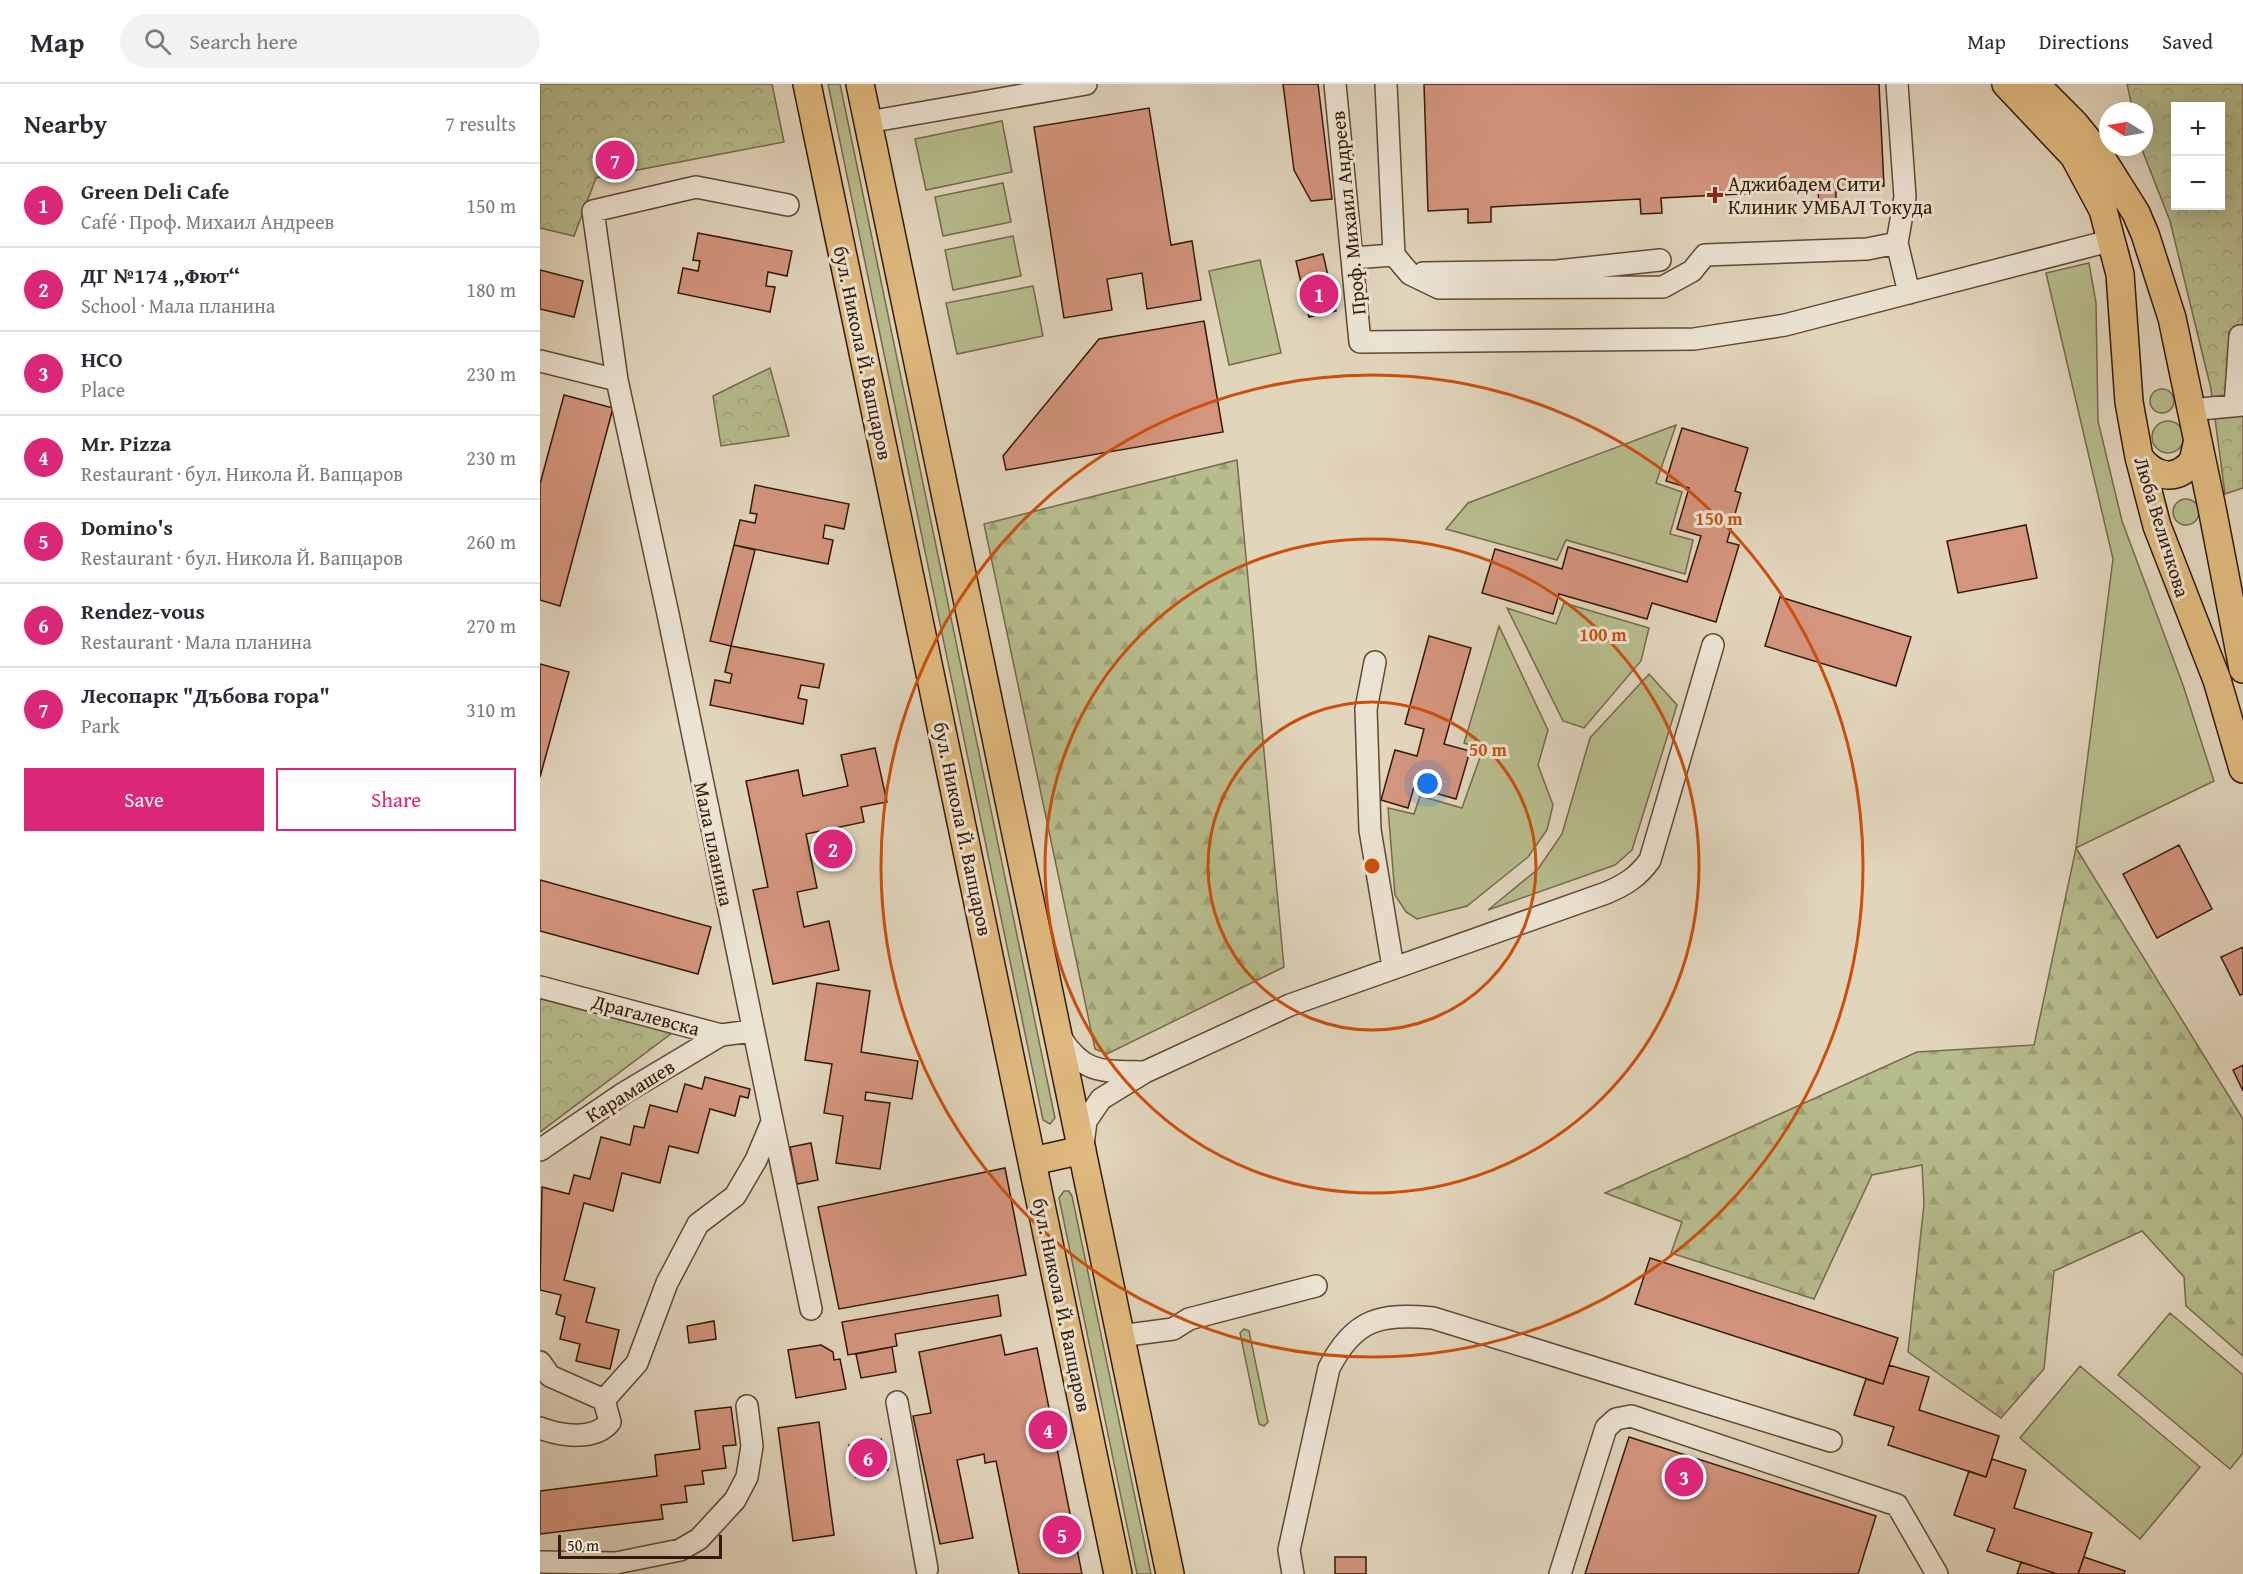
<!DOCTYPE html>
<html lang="en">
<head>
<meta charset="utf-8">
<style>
	:root { --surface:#fff; --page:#f2f2f3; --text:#2b2b33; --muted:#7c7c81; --line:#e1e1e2; --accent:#db2777 }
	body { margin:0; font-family:"Gentium Book Plus",serif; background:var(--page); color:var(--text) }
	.controls { position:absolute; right:18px; top:18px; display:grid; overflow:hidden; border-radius:0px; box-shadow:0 6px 24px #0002 }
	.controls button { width:54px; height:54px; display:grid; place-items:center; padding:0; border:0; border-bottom:2px solid var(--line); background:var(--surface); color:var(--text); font:30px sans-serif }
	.compass { position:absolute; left:1559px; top:18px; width:54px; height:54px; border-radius:50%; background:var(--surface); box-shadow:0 6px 24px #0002; rotate:281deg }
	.scale { position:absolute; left:18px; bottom:15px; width:164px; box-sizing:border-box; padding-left:6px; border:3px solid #351906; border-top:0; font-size:16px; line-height:21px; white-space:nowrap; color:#351906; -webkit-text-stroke:4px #ece4d3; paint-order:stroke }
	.you { position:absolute; left:888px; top:700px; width:21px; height:21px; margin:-15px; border:4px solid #fff; border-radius:50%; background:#1a73e8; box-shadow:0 0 0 9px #1a73e833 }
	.badge { display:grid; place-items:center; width:39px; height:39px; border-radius:50%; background:var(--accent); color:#fff; font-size:20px; font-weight:700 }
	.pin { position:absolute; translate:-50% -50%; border:3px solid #fff; box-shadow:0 2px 6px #0006 }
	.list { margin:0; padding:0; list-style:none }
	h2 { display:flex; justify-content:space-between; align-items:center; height:78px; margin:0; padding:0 24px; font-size:26px }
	h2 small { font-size:20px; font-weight:400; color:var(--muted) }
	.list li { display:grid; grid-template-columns:39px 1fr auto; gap:18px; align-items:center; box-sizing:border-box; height:84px; padding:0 24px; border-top:2px solid var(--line) }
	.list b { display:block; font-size:22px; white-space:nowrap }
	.list p { margin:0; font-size:20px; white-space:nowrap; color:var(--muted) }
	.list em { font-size:20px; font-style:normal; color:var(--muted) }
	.actions { display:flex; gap:12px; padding:18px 24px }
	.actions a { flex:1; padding:14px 0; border:2px solid var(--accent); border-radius:0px; text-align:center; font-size:21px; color:var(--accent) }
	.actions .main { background:var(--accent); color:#fff }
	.icon { flex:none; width:33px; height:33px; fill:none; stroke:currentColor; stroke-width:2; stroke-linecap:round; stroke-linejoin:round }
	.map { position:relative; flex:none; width:1703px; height:1490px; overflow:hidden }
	header { display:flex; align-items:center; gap:36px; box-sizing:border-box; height:84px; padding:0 30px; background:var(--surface); border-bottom:2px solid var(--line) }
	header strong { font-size:28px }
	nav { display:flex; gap:33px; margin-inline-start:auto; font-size:21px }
	.search { width:420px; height:54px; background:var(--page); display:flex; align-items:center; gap:15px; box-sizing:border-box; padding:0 21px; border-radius:33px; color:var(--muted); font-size:22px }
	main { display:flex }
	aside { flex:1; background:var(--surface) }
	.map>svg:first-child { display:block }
	.grass { fill:#b7bc8d; stroke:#766a4a; stroke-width:1.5 }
	.forest { fill:url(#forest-firs); stroke:#766a4a; stroke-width:1.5 }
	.park { fill:url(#park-crowns); stroke:#766a4a; stroke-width:1.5; fill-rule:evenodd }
	.building { fill:#d4957e; stroke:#351906; stroke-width:1.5 }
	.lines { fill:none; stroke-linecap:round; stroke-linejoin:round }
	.minor-casing { stroke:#604834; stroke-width:24 }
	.major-casing { stroke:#351906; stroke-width:30 }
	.minor { stroke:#ece4d3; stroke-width:21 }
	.major { stroke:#e0ba7e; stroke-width:27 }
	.ring { fill:none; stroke:#cd4f0b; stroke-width:3 }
	.poi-dot { fill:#8f2418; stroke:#ece4d3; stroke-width:2 }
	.labels { text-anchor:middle; stroke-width:6; stroke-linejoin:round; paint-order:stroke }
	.poi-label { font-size:20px; fill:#351906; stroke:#ece4d3; text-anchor:start }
	.street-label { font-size:20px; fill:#351906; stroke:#ece4d3 }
	.centre { fill:#cd4f0b; stroke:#ece4d3; stroke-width:3 }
	.ring-label { font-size:18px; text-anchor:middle; font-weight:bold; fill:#cd4f0b; stroke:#ece4d3; stroke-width:6; stroke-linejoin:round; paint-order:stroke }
</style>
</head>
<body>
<header>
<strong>Map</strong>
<div class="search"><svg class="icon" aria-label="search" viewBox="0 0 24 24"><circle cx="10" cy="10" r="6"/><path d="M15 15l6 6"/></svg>Search here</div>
<nav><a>Map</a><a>Directions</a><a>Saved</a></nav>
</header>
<main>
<aside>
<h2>Nearby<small>7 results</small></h2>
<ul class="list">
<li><span class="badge">1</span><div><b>Green Deli Cafe</b><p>Café · Проф. Михаил Андреев</p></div><em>150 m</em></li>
<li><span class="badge">2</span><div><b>ДГ №174 „Фют“</b><p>School · Мала планина</p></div><em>180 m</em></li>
<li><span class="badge">3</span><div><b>НСО</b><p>Place</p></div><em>230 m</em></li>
<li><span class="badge">4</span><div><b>Mr. Pizza</b><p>Restaurant · бул. Никола Й. Вапцаров</p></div><em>230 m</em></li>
<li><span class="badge">5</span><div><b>Domino's</b><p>Restaurant · бул. Никола Й. Вапцаров</p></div><em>260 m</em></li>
<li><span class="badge">6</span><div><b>Rendez-vous</b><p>Restaurant · Мала планина</p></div><em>270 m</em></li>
<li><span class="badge">7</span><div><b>Лесопарк &quot;Дъбова гора&quot;</b><p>Park</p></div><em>310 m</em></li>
</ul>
<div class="actions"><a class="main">Save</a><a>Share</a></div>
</aside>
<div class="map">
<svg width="1703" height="1490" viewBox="0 0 1703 1490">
	<defs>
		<pattern id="forest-firs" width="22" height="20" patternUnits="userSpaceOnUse" patternTransform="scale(1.5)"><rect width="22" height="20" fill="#b7bc8d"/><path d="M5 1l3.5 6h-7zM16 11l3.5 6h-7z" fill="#9ea178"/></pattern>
		<pattern id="park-crowns" width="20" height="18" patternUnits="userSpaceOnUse" patternTransform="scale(1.5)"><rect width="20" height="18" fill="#b7bc8d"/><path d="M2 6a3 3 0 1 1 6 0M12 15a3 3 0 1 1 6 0" fill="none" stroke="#9ea178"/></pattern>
	</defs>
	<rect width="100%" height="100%" fill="#e1d5bc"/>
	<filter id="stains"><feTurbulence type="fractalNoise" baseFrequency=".00333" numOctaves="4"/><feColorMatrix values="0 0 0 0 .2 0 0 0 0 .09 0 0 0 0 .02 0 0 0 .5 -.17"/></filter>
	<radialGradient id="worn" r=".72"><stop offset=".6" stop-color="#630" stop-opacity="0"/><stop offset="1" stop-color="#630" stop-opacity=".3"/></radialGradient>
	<path class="grass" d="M288 0H300L515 1034 510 1040 503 1036Z
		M462 37 472 88 386 106 375 55Z
		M463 99 471 138 403 152 395 113Z
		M473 152 481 192 413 206 405 166Z
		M720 176 741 269 689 281 669 187Z
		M1549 179 1556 219 1558 337 1582 437 1643 601 1674 697 1536 764 1573 475 1506 189Z
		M493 202 503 252 417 270 406 219Z
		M1610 317a12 12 0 1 1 24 0a12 12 0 1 1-24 0Z
		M1612 353a16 16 0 1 1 32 0a16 16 0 1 1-32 0Z
		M1136 341 1116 399 1142 408 1130 450 1153 456 1145 490 1026 456 1017 476 906 445 928 419Z
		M1633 428a13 13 0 1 1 26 0a13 13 0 1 1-26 0Z
		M1024 519 1109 544 1101 577 1044 644 1023 637 967 524 1016 540Z
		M959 542 1008 646 998 681 1013 721 1007 746 988 773 927 822 877 835 866 828 855 811 848 724 874 730 880 712 922 724 943 665 924 659Z
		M1109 590 1137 621 1092 766 1075 781 948 826 998 785 1022 750 1050 654Z
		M524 1107H529L532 1112 611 1490H597L519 1114Z
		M1630 1229 1703 1291V1369L1690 1385 1578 1291Z
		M704 1245 709 1247 728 1338 724 1342 719 1340 700 1249Z
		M1540 1282 1660 1383 1600 1455 1480 1354Z"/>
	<path class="forest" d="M697 376 744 883 567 970 555 965 444 440Z
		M1536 764 1703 1035V1272L1646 1222 1644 1193 1602 1147 1514 1187 1504 1285 1461 1334 1368 1268 1384 1120 1382 1081 1332 1091 1274 1215 1131 1169 1142 1138 1065 1109 1377 968 1494 961Z"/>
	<path class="park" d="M0 0H232L244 58 56 94 34 152 0 144Z
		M1587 0H1703V404L1685 410 1671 305 1630 137 1601 63H1604V27H1593ZM1636 22H1680V122H1636Z
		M230 284 249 352 181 362 173 312Z
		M0 911 132 949 0 1048Z"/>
	<path class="building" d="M743 0H778L792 115 771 117 754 86Z
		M884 0H1339L1344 102 1296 105V120L1279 121 1278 106 1121 114 1122 129 1101 130 1100 115 951 123V138L928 139V125L888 127Z
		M609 24 631 161 652 157 661 216 607 225 602 189 567 195 572 226 524 234 494 43Z
		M158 149 252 167 247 192 228 188 226 202 235 203 230 228 138 209 143 184 158 187 160 177 153 176Z
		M783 170 796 227 769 233 756 177Z
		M0 186 43 197 34 233 0 225Z
		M664 237 683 348 466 386 463 372 559 255Z
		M24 311 73 324 20 522 0 516V400Z
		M1142 344 1208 364 1195 407 1201 409 1187 458 1199 461 1176 538 1112 519 1107 535 1019 510 1013 530 942 509 955 465 1022 485 1028 463 1147 498 1161 452 1137 445 1149 404 1126 397Z
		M215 401 309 420 304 445 285 441 283 454 293 456 288 480 194 461 200 436 215 439 217 430 210 429Z
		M1486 441 1497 494 1418 509 1407 457Z
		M194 461 215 466 191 562 170 557Z
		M1240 513 1371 553 1356 602 1225 562Z
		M889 552 931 564 904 660 930 667 916 715 874 703 868 724 841 716 855 666 877 672 884 645 865 640Z
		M191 562 284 580 279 604 261 601 258 614 267 616 263 640 170 621 175 596 190 599 192 590 185 588Z
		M0 580 29 588 0 693Z
		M335 664 347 718 321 723 324 738 266 750 277 804 257 808 264 843 289 837 299 886 233 900 213 806 228 803 206 697 258 686 263 712 308 702 301 671Z
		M1639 761 1672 825 1617 854 1583 790Z
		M0 796 171 843 158 890 0 847Z
		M1703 863V910L1700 911 1681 873Z
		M277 899 330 907 321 968 378 977 372 1015 326 1008 325 1016 350 1019 340 1085 296 1079 303 1032 284 1029 292 980 265 976Z
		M1703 981V1007L1693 986Z
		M165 993 210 1005 208 1014 200 1012 195 1032 170 1025 158 1069 129 1062 120 1099 82 1089 73 1127 44 1119 24 1196 55 1204 46 1238 79 1246 70 1285 36 1277 40 1260 20 1255 25 1233 16 1230 21 1211 0 1206 2 1103 29 1110 34 1091 50 1095 61 1053 90 1061 94 1042 104 1044 110 1021 137 1028 145 1000 162 1005Z
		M271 1059 278 1096 257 1100 250 1063Z
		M465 1084 486 1191 299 1225 278 1123Z
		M1110 1174 1358 1254 1343 1300 1095 1220Z
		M458 1211 461 1232 355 1250 357 1262 308 1271 302 1238Z
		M174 1237 176 1255 149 1259 147 1242Z
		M461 1251 465 1271 497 1264 542 1490H479L456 1377 445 1379 444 1370 417 1376 433 1454 400 1460 373 1332 391 1329 379 1268Z
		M281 1261 293 1268 294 1276 300 1275 306 1305 256 1314 248 1266Z
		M352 1263 356 1288 321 1294 316 1270Z
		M1349 1281 1389 1293 1379 1326 1459 1352 1446 1393 1348 1361 1354 1343 1314 1331 1326 1295 1343 1300Z
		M191 1323 196 1361 183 1362 186 1384 162 1387 164 1400 145 1402 147 1418 121 1421 123 1435 0 1450V1407L117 1392 115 1371 160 1365 155 1327Z
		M279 1338 294 1451 253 1457 238 1344Z
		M1089 1353 1336 1432 1318 1490H1045Z
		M341 1355 348 1386 316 1393 309 1361Z
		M1452 1375 1486 1386 1474 1424 1552 1449 1538 1490H1517L1447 1467 1455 1445 1414 1431 1429 1387 1446 1393Z
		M795 1473H826V1490H795Z
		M1544 1473 1585 1487 1584 1490H1538Z
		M1481 1478 1517 1490H1477Z"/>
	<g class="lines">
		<g class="minor-casing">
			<path id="minor" d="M795 0 820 258 1154 255 1245 241 1573 156
				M846 0 854 171 870 190 899 204 1123 203 1152 187 1165 171 1327 165 1357 159
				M1357 0 1365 113 1357 159 1369 209
				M328 38 546 0
				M248 121 156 103 53 127 77 296 128 530 271 1225
				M812 174 854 171
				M883 189 1017 187 1120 176
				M0 277 77 296
				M1695 322 1700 252H1703
				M1650 326 1703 321
				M835 578 826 625 830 746 853 883
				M0 903 181 951 212 947
				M521 954C544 991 565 987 604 988
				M543 1061 546 1037 561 1015 605 988 750 921 1066 809C1085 801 1098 793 1110 776L1173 561
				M0 1066 84 1009 181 951
				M580 1252 633 1245 649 1235 776 1202
				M0 1278 10 1292 64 1316 70 1338C55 1357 21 1352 0 1344
				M64 1316 97 1279 127 1199 158 1140 195 1112 216 1076 232 1038
				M357 1318 387 1485
				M0 1478 76 1479 140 1466 159 1455 195 1416 207 1393 212 1362 207 1322
				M753 1490 749 1466 789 1284C814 1235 840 1229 893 1234L1291 1357
				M1020 1490 1066 1344 1076 1335 1091 1332 1357 1421 1397 1490"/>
		</g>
		<g class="major-casing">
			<path id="major" d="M267 0 578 1490
				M320 0 630 1490
				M1466 0 1534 72 1563 126 1580 190 1589 318 1599 373 1617 442 1677 596 1703 685
				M1495 0 1534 39 1559 70 1596 129 1605 150 1632 234 1672 424 1703 585
				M1599 373C1614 393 1636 399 1653 377L1657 360
				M493 1077 542 1066"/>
		</g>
		<use href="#minor" class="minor"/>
		<use href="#major" class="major"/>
	</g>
	<g class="ring">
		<circle cx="832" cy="782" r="164"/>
		<circle cx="832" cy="782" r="327"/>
		<circle cx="832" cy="782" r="491"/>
	</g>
	<path class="poi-dot" d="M1172 102h6v6h6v6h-6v6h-6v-6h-6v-6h6z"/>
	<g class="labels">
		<g class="poi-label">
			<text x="1188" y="107">Аджибадем Сити<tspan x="1188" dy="23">Клиник УМБАЛ Токуда</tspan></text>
		</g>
		<g class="street-label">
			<text transform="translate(808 129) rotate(-96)" y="7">Проф. Михаил Андреев</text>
			<text transform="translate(323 269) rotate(78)" y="7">бул. Никола Й. Вапцаров</text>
			<text transform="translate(1622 443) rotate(73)" y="7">Люба Величкова</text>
			<text transform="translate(423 745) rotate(78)" y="7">бул. Никола Й. Вапцаров</text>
			<text transform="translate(174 760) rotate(78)" y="7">Мала планина</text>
			<text transform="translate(106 931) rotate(15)" y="7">Драгалевска</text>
			<text transform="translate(90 1007) rotate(-32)" y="7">Карамашев</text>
			<text transform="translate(522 1221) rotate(78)" y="7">бул. Никола Й. Вапцаров</text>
		</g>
	</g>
	<circle cx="832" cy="782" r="9" class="centre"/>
	<g class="ring-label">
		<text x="1179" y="441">150 m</text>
		<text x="1063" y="557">100 m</text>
		<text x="948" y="672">50 m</text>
	</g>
	<rect width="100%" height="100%" filter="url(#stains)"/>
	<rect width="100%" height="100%" fill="url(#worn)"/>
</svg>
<div class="controls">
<button>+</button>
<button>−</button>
</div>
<svg class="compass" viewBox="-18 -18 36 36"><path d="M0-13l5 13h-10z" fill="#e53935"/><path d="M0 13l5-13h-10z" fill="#7c7c81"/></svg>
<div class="scale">50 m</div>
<div class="you"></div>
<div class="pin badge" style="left:779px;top:210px">1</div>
<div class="pin badge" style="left:293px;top:765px">2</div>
<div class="pin badge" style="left:1144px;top:1393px">3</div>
<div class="pin badge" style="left:508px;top:1346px">4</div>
<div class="pin badge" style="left:522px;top:1451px">5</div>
<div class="pin badge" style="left:328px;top:1374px">6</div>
<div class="pin badge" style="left:75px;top:76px">7</div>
</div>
</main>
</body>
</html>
